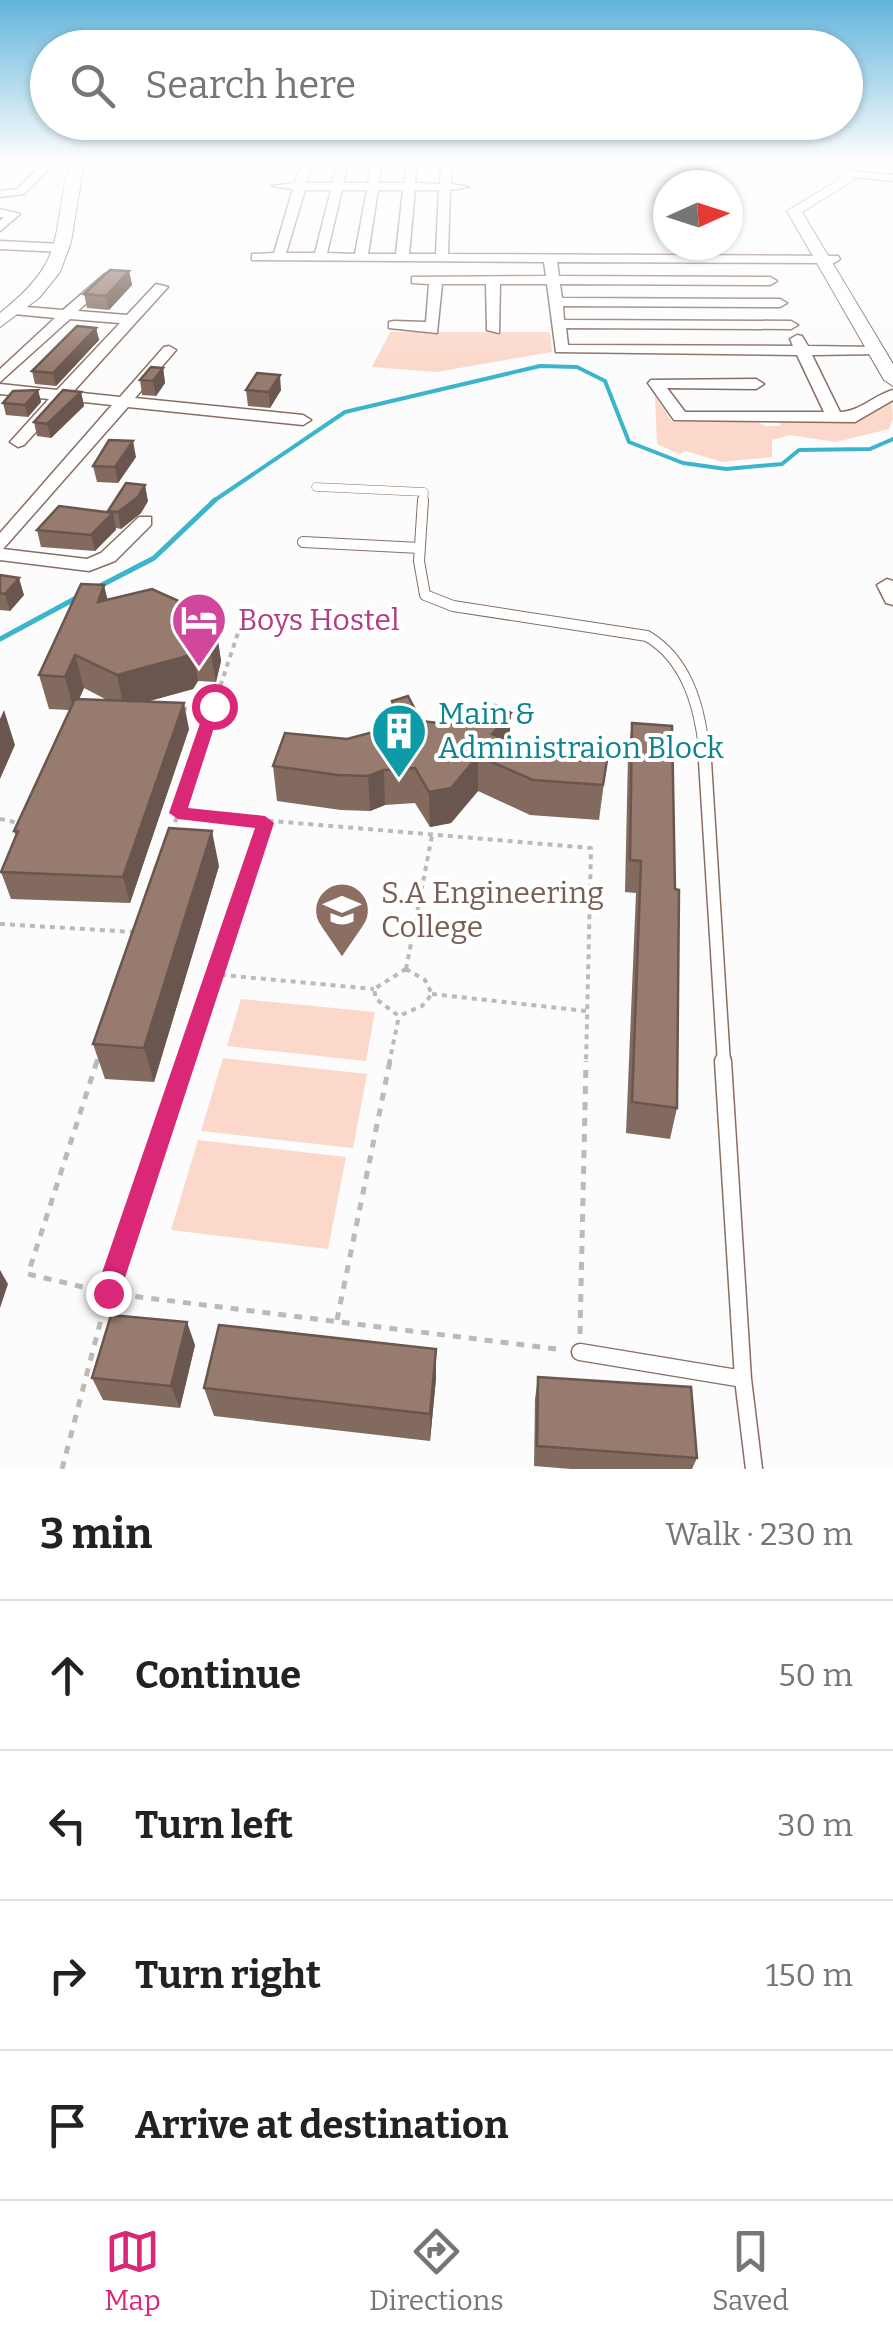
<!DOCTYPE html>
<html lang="en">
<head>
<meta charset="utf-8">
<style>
	:root { --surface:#fff; --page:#f6f6f6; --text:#222; --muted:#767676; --line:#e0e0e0; --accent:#db2777 }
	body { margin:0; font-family:Bitter,serif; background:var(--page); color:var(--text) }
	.compass { position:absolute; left:653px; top:170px; width:90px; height:90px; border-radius:50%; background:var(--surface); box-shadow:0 2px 8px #0004; rotate:87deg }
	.stop { position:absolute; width:30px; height:30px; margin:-22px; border:8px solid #db2777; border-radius:50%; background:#fff }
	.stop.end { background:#db2777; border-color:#fff; box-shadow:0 2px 10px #0008 }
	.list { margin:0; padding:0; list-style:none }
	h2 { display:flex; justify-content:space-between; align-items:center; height:130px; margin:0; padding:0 40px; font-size:42px }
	h2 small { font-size:32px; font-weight:400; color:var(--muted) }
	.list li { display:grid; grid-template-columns:65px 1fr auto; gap:30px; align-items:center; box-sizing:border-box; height:150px; padding:0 40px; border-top:2px solid var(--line) }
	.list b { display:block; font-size:38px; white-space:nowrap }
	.list em { font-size:32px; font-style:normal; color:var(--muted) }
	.icon { flex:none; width:55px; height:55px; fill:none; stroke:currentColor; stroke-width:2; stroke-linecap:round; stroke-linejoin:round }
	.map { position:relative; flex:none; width:893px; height:1469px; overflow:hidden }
	.search { position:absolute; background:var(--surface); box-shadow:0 2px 8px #0004; left:30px; right:30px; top:30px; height:110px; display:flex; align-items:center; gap:25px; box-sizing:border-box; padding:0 35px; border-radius:55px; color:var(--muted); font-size:38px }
	.sheet { height:730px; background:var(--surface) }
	nav { display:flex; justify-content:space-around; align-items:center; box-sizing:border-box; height:140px; border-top:2px solid var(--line); background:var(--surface); font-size:28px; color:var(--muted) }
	nav a { display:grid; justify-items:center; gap:5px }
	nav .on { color:var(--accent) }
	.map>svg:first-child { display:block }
	.green { fill:#fbd8c9 }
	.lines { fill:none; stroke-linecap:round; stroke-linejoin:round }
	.stream-far1 { stroke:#3cb4cb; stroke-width:4 }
	.stream { stroke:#3cb4cb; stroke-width:5 }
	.service-far3-casing { stroke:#8a6e62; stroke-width:9 }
	.service-far2-casing { stroke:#8a6e62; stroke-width:12 }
	.service-far1-casing { stroke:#8a6e62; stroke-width:15 }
	.service-casing { stroke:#8a6e62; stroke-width:19 }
	.minor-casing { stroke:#8a6e62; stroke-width:3 }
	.tertiary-casing { stroke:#8a6e62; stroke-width:2 }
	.path-far1 { stroke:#bdb9b7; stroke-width:4; stroke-dasharray:5 5; stroke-linecap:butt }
	.path { stroke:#bdb9b7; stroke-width:5; stroke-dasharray:8 8; stroke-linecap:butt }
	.service-far3 { stroke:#fff; stroke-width:8 }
	.service-far2 { stroke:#fff; stroke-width:10 }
	.service-far1 { stroke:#fff; stroke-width:12 }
	.service { stroke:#fff; stroke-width:16 }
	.minor { fill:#fff; fill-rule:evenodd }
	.tertiary { fill:#fff; fill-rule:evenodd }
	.wall { fill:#826a5f; fill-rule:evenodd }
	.shaded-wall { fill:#6a564e }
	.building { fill:#977b6f; stroke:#6a564e; stroke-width:2.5 }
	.route { fill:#db2777 }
	.labels { text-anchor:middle; stroke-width:8; stroke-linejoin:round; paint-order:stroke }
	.hotel-label { font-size:30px; fill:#b23c85; stroke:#fff; text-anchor:start }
	.culture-label { font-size:30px; fill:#0d838f; stroke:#fff; text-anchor:start }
	.education-label { font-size:30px; fill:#785e54; stroke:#fff; text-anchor:start }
</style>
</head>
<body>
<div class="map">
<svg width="893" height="1469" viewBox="0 0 893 1469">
	<rect width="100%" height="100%" fill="#fcfcfc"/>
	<path class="green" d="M390 332H550L552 352 436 372 372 367Z
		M655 396 672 422 757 421 765 426H779L782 421 861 420 892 401 893 419 889 429 836 442 790 435 772 440V457L722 462 686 451 679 454 657 444Z
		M241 999 375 1012 366 1061 227 1046Z
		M223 1058 367 1074 353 1148 201 1131Z
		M198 1140 346 1157 328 1249 171 1230Z"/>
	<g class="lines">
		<path class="stream-far1" d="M212 502 345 412 540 366 577 367 605 381 629 442 683 463 726 469 782 464 799 450 870 449 893 439"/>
		<path class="stream" d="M98 587 154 558 215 500
			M0 639 78 597"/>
		<g class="service-far3-casing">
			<path id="service-far3" d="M316 487 424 492 423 502"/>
		</g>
		<g class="service-far2-casing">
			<path id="service-far2" d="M423 500 419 561 425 595 453 606 647 636C686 659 699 704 704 748
				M303 542 420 548"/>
		</g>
		<g class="service-far1-casing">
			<path id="service-far1" d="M704 745 724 1064"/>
		</g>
		<g class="service-casing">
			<path id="service" d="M723 1061 743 1379
				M580 1352 743 1379 754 1469"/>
		</g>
		<g class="minor-casing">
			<path id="minor" d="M45 162H56L24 194 0 197V191L17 189Z
				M302 162H312L306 183H332L338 162H348L343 183H368L372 162H382L379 183H404L407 162H417L415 183 440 184 441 162H451V184L469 187 450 190 448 254 838 256 840 259 834 263 557 262 559 276 770 277 777 281 770 285 560 284 562 298 780 299 787 303 780 307 563 306 564 320 791 321 798 325 791 329 566 328 568 345 793 346 790 339 797 335 802 336 808 346 876 347 881 348V354L812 355 840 412C859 412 874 395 893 390V400L855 422 674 420 648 383 651 380 756 379 764 384 756 389 667 388 685 412H824L797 355 556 352 547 284H500L499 333 487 330 486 284H442L437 333 389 328V322L394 321 426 322 429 284 412 283V277L546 276 544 262 252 260V254L274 253 293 189 272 186 295 183ZM305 190H331L315 253H286ZM342 190H367L355 254 327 253ZM378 190H403L396 254H368ZM415 190H439L436 254H409Z
				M848 171 893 175V181L844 176Z
				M0 209 20 214 0 231V221L4 217H0Z
				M0 241 63 244 69 248 63 252 0 249Z
				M105 274 110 275V281L78 311 127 315 156 284 168 287 73 392 120 397 164 347 169 346 176 350 135 398 303 415 311 420 303 425 128 407 3 549 87 559 101 553 139 517H151V525L115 561 89 571 0 560V533L112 405 65 400 24 445 18 447 10 442 49 399 0 394V384L57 390 120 323 70 319 0 382V369L55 318 14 314 7 310 14 306 63 310Z
				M887 579 893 581V605L886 603 877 585Z"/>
		</g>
		<g class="tertiary-casing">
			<path id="tertiary" d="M70 162H84L71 242 60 272 39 298 0 327V313C69 258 50 238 70 162Z
				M835 162H848L854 180 802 212 893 364V386L884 380 787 211 840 179Z"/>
		</g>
		<path class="path-far1" d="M241 624 178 813 591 848 586 1064
			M182 709 212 706
			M0 819 19 823
			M172 832 178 813
			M0 924 134 932
			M406 969 425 980 432 994 422 1006 399 1016 376 999 374 989Z
			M406 969 432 836
			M211 974 374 989
			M432 994 586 1011
			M96 1064 99 1055
			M185 1064 265 823
			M389 1064 399 1016"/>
		<path class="path" d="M185 1061 108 1293 564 1350
			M337 1320 390 1061
			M580 1334 586 1061
			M62 1469 108 1293 28 1274 97 1061"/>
		<use href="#service-far3" class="service-far3"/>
		<use href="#service-far2" class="service-far2"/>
		<use href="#service-far1" class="service-far1"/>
		<use href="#service" class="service"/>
		<use href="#minor" class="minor"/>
		<use href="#tertiary" class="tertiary"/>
	</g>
	<path class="wall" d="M129 271 132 285 109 310 87 308 84 294Z
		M96 328 99 340 56 386 35 384 32 371Z
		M163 368 165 383 156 396 142 395 140 380Z
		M38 390 41 402 28 417 6 415 3 403Z
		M246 390H281L270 408 248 406Z
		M81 392 84 406 51 438 37 436 34 422Z
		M136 457 118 483 97 482 93 466Z
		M148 501 141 513 121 529 116 528 95 551 41 547 37 530Z
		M0 575 24 595 10 611 0 610Z
		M107 599 203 612 206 628H216L221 661 216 682 198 681 193 689 149 701 189 729 130 903 11 899 1 872 16 837 14 831 69 710 49 709 39 675ZM84 688 107 700 79 699Z
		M392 701 421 721 473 727 511 713 509 742 528 751 564 760H607L599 820 530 815 478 791 451 823 430 827 415 803 385 805 370 811 341 810 277 801 273 766 347 739 393 727Z
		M632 723 677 1108 670 1139 626 1133 636 893 625 892 628 754Z
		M219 866 154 1082 105 1079 93 1044Z
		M195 1345 180 1408 103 1400 92 1378Z
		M538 1377 697 1458 692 1469H571L534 1466 535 1399Z
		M436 1378 430 1441 214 1416 204 1388Z"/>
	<path class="shaded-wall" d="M129 271 132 285 109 310 106 296Z
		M96 328 99 340 56 386 53 373Z
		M163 368 165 383 156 396 153 381Z
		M280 375 281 390 270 408 269 392Z
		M38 390 41 402 28 417 25 405Z
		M81 392 84 406 51 438 47 424Z
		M133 441 136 457 118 483 115 467Z
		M145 485 148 501 141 513 121 529 118 512Z
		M113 513 116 530 95 551 91 535Z
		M19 578 24 595 10 611 5 594Z
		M104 585 112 617 98 602Z
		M203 612 208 645 198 628Z
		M216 628 221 661 216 682 210 649Z
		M192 648 198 681 193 689 124 708 117 675Z
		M75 655 84 688 74 711 65 677Z
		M184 703 189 729 130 903 123 877Z
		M4 710 15 745 0 779V719Z
		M511 713 509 747 492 734Z
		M478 756V791L451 823 430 827 429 792Z
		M384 770 385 805 370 811 368 776Z
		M212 831 219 866 154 1082 144 1048Z
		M0 1270 8 1284 0 1308Z
		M187 1322 195 1345 180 1408 171 1386Z
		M436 1349V1378L430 1441V1414Z"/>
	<path class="building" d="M110 270 129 271 106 296 84 294Z
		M77 326 96 328 53 373 32 371Z
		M151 367 163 368 153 381 140 380Z
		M257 373 280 375 269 392 246 390Z
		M38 390 25 405 3 403 13 391Z
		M63 390 81 392 47 424 34 422Z
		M109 440 133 441 115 467 93 466Z
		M126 483 145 485 138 497 118 512 108 511Z
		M59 506 113 513 91 535 37 530Z
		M0 575 19 578 5 594 0 593Z
		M81 584 104 585 98 602 152 589 203 612 198 628H216L210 649 192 648 187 656 117 675 75 655 65 677 39 675Z
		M408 696 421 721 473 727 495 705 511 713 492 734 528 751 538 743 564 760H607L603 785 533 780 478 756 451 788 429 792 415 768 384 770 368 776 338 775 273 766 285 733 347 739 400 725 392 701Z
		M75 699 184 703 123 877 1 872 18 831H14Z
		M632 723 672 726 675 889 679 890 677 1108 632 1102 641 861 630 860Z
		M169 828 212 831 144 1048 93 1044Z
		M111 1315 187 1322 171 1386 92 1378Z
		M219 1325 436 1349 430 1414 204 1388Z
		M538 1377 691 1387 697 1458 537 1446Z"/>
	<linearGradient id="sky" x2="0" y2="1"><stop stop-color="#63b4dc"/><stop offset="0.44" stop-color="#fefefe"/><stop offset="1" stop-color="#fefefe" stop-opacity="0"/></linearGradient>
	<rect width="893" height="367" fill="url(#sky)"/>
	<path class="route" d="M214 701 221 706 188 808 265 816 274 823 120 1293 116 1302 108 1305 99 1302 95 1293 255 828 178 819 169 813 206 706Z"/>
	<defs>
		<g id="hotel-pin" transform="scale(2.875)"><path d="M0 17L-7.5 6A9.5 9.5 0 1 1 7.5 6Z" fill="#d1479c" stroke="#fff"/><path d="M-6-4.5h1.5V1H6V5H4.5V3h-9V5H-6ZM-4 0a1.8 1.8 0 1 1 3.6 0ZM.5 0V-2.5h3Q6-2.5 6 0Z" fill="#fff"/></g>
		<g id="building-pin" transform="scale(2.875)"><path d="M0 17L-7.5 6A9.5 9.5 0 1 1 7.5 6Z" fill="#0f9aa8" stroke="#fff"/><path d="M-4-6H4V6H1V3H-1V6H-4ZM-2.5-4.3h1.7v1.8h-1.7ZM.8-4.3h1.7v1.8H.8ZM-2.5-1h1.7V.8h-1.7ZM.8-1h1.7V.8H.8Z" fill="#fff"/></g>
		<g id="university-pin" transform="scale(2.875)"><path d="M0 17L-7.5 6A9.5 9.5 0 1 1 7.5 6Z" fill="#8d6e63" stroke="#fff"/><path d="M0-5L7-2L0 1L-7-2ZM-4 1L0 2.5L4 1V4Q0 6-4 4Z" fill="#fff"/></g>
	</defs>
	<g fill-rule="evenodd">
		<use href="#hotel-pin" x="199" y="620"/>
		<use href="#building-pin" x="399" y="731"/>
		<use href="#university-pin" x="342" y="910"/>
	</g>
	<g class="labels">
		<g class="hotel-label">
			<text x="238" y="630">Boys Hostel</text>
		</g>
		<g class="culture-label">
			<text x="438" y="724">Main &amp;<tspan x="438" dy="34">Administraion Block</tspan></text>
		</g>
		<g class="education-label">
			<text x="381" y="903">S.A Engineering<tspan x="381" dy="34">College</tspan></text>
		</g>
	</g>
</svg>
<svg class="compass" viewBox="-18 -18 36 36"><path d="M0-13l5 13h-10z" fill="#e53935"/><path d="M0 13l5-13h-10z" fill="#767676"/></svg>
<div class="stop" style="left:214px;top:706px"></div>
<div class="stop end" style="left:108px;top:1293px"></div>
<div class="search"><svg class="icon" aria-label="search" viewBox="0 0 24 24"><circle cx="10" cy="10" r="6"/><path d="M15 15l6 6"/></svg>Search here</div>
</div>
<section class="sheet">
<h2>3 min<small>Walk · 230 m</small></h2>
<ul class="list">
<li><svg class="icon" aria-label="ahead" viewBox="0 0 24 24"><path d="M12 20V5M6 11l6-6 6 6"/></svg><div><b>Continue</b></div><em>50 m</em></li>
<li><svg class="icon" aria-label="left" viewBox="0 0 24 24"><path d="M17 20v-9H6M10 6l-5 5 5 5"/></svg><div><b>Turn left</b></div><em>30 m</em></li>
<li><svg class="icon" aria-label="right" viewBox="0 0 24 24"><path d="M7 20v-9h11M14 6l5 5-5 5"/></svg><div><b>Turn right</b></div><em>150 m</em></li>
<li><svg class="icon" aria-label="arrive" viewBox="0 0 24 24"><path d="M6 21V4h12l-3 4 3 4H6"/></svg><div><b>Arrive at destination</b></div></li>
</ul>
</section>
<nav>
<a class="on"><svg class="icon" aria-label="map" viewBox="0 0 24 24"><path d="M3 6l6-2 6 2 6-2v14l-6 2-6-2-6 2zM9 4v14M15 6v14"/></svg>Map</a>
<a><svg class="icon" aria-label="directions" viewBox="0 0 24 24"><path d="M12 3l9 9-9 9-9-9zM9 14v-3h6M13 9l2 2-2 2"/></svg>Directions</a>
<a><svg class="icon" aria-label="saved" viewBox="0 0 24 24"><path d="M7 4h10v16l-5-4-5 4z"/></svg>Saved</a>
</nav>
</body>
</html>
